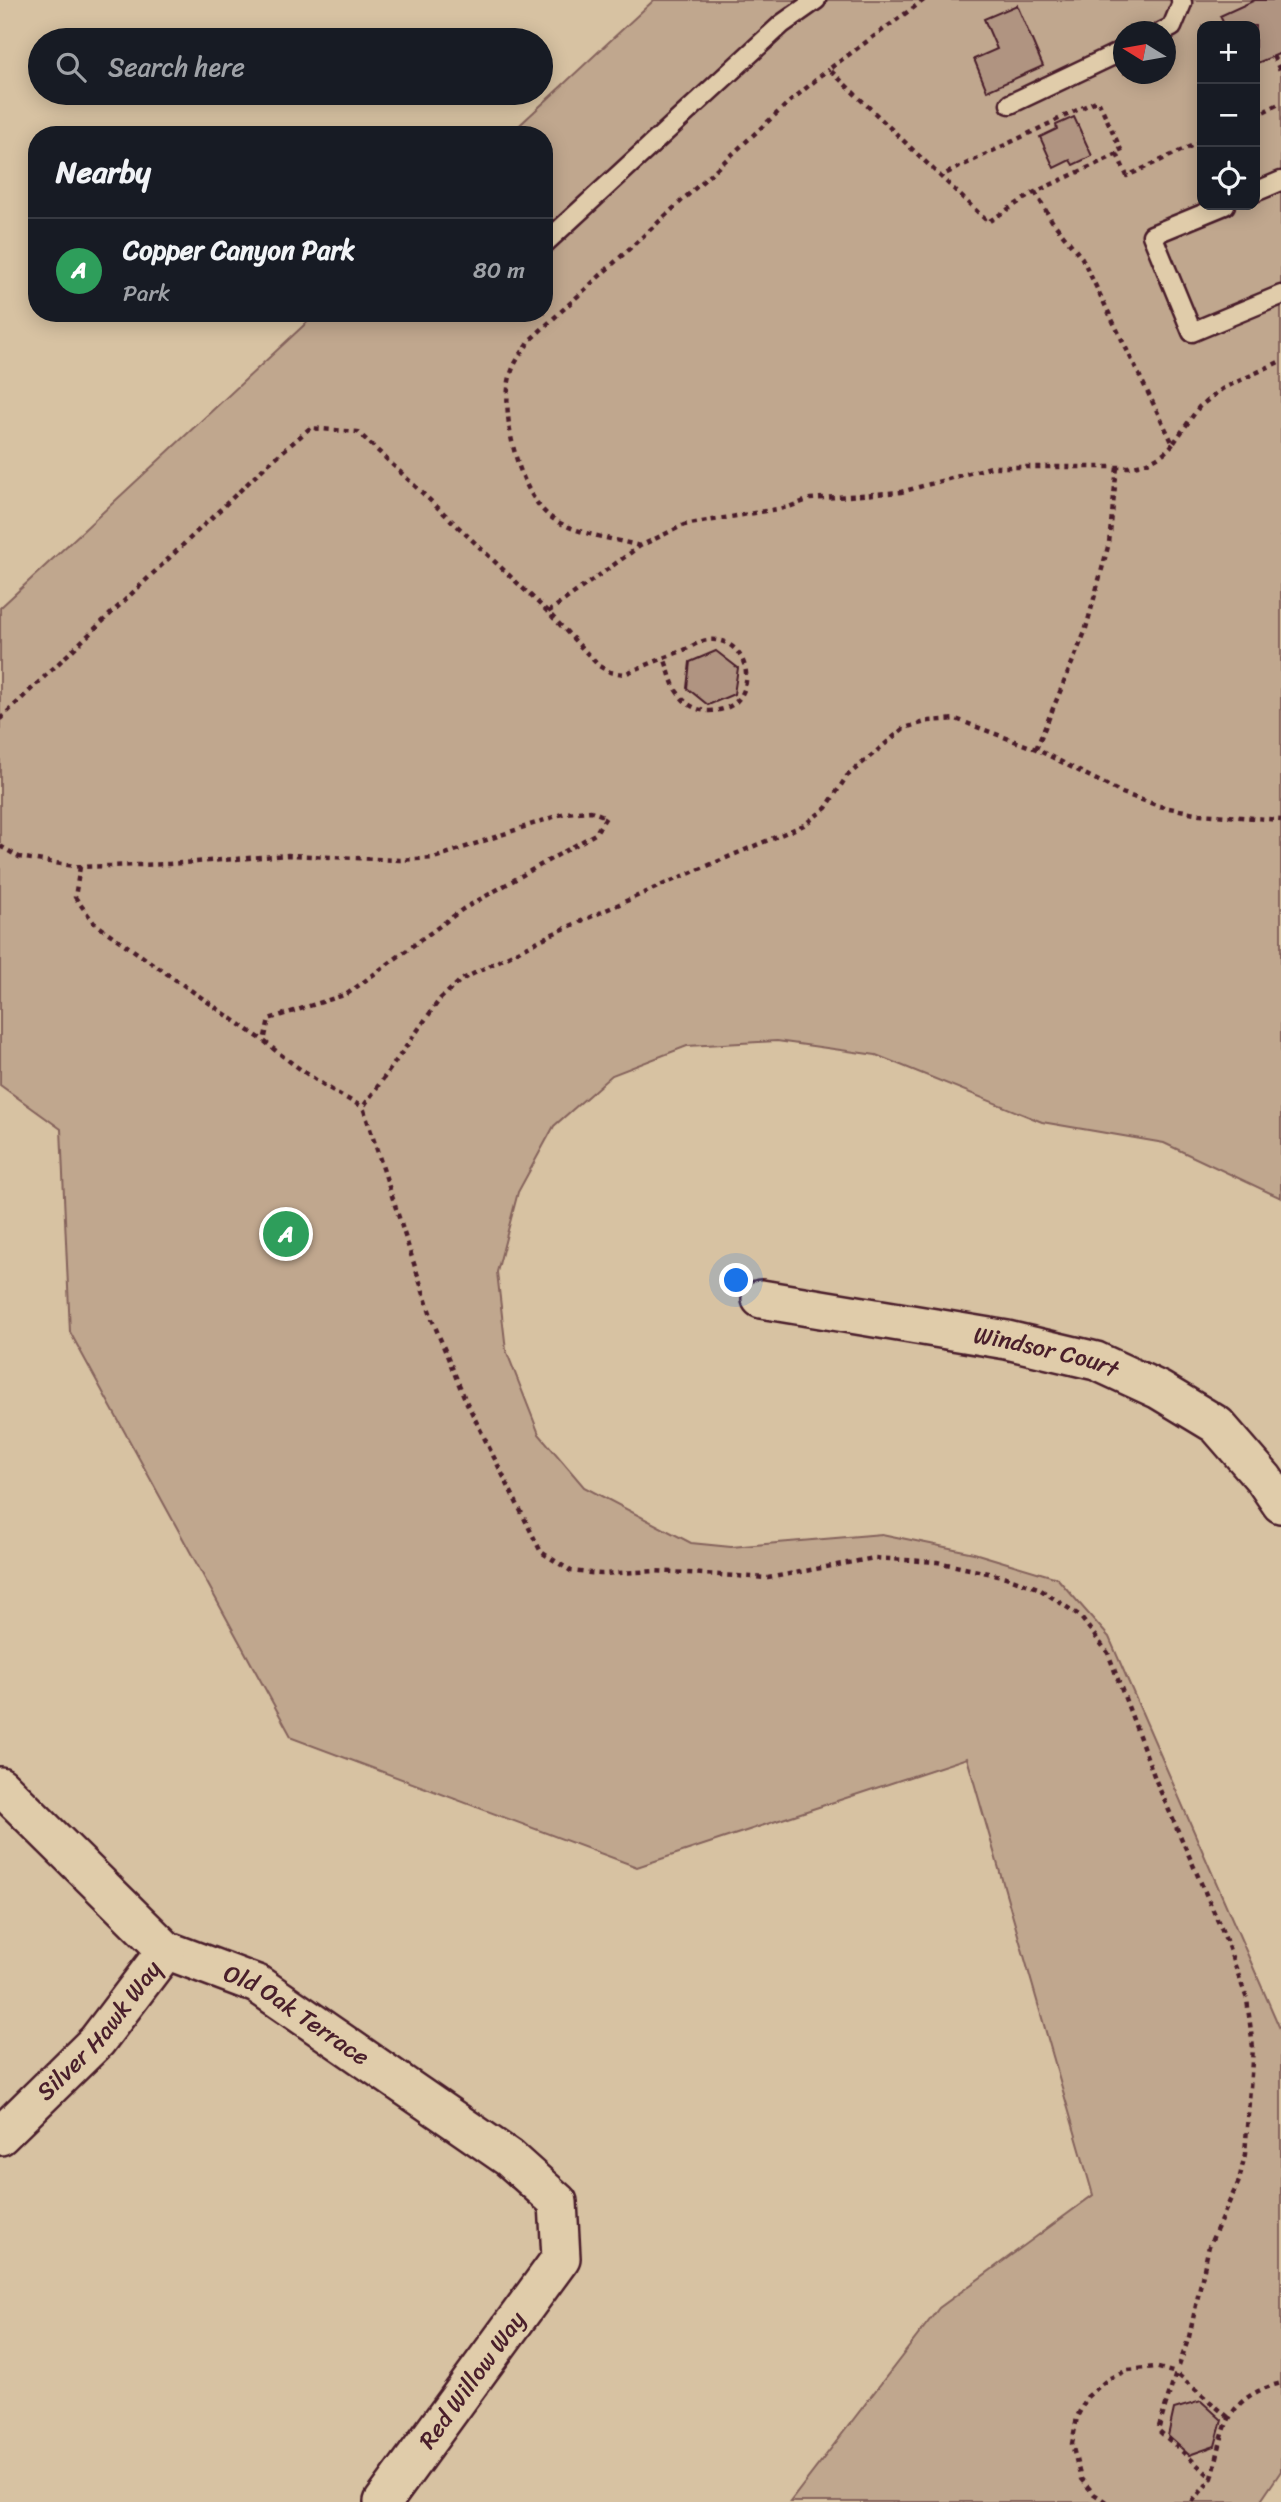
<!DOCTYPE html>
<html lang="en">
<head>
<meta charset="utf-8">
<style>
	:root { --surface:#171b24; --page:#20242c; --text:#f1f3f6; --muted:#9ea1a6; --line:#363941; --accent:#d1495b }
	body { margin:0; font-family:Sriracha,sans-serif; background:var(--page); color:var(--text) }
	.controls { position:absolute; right:21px; top:21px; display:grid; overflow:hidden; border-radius:14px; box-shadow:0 4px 18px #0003 }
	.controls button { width:63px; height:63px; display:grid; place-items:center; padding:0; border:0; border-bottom:2px solid var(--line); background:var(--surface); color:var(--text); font:35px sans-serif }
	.compass { position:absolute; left:1113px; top:21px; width:63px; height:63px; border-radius:50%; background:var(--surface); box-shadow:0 4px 18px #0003; rotate:281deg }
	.you { position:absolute; left:737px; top:1281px; width:24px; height:24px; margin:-18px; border:5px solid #fff; border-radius:50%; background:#1a73e8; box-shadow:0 0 0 10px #1a73e833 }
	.badge { display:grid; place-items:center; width:46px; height:46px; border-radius:50%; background:var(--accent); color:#fff; font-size:23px; font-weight:700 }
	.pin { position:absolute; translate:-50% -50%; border:4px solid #fff; box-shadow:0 2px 7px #0006 }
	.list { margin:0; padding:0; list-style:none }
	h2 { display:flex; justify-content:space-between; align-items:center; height:91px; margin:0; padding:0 28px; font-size:30px }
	h2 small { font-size:23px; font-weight:400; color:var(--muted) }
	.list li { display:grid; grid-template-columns:46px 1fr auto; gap:21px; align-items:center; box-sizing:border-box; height:105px; padding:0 28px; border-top:2px solid var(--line) }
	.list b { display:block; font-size:26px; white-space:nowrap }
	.list p { margin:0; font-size:23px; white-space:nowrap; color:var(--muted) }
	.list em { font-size:23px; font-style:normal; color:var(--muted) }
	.icon { flex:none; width:38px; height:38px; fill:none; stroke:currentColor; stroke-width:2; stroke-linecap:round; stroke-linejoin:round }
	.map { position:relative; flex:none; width:1281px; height:2502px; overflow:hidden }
	.search { position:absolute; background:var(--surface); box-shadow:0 4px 18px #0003; left:28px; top:28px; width:525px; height:77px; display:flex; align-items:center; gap:18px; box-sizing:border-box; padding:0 24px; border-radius:38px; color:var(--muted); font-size:26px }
	.panel { position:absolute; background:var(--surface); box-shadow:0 4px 18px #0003; left:28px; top:126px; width:525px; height:196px; border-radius:28px }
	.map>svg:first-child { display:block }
	.green { fill:#c0a78e; stroke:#85635c; stroke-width:2; fill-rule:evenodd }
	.building { fill:#b09481; stroke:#4a1f2b; stroke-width:2 }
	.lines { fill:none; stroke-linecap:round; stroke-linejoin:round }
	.lane-casing { stroke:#4a1f2b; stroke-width:23 }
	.street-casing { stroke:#4a1f2b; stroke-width:42 }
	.path { stroke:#4a1f2b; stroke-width:4.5; stroke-dasharray:5 5; stroke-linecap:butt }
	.lane { stroke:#e0ccaa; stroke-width:18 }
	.street { stroke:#e0ccaa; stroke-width:37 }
	.labels { text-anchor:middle; stroke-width:7; stroke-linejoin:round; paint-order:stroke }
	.street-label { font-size:24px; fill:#4a1f2b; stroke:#e0ccaa }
</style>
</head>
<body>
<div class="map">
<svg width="1281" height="2502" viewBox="0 0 1281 2502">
	<rect width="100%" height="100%" fill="#d7c2a2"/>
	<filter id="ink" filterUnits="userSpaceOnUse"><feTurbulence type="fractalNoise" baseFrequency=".0143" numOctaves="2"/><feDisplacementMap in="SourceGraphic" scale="14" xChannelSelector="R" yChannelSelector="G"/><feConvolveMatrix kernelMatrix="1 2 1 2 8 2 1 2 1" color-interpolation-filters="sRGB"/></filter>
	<g filter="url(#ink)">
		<path class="green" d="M654 0H1281V1198L1164 1143 1042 1122 876 1055 777 1041 687 1046 612 1075 554 1126 518 1192 497 1272 506 1350 539 1434 584 1487 691 1543 731 1547 882 1534 974 1553 1057 1578 1109 1637 1281 2031V2471L1260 2502H790L939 2308 1093 2195 967 1758 637 1867 292 1738 70 1332 61 1129 0 1085V608L317 313H544V135H509ZM1202 26H1255V205H1202ZM1124 32H1166V74H1124Z"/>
		<path class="building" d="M1255 0H1281V53L1255 64V26H1225L1220 16Z
			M1017 5 1043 66 987 91 974 59 997 49 984 19Z
			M1074 117 1092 156 1073 165 1070 160 1054 168 1040 137 1057 129 1056 125Z
			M716 651 738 668 734 694 708 705 687 688 690 662Z
			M1201 2401 1222 2420 1215 2446 1189 2455 1168 2436 1174 2409Z"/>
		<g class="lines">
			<g class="lane-casing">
				<path id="lane" d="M1162 32 1172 27 1182 3 1181 0
					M1010 104 1124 50
					M1255 192 1281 181
					M1225 205 1152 235 1192 332 1281 295
					M544 244 782 24 816 0"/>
			</g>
			<g class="street-casing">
				<g id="street">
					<path id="s1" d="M761 1299 1007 1340 1096 1361 1159 1390 1217 1425 1264 1479 1281 1504"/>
					<path id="s2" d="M0 1786 166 1950 257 1984 509 2158 558 2202 561 2258 383 2502"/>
					<path id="s3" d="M0 2136 97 2041 166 1950"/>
				</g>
			</g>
			<path class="path" d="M924 0 829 69 988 222 1035 192 1122 152 1098 100 941 176
				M1273 56 1281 72
				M1255 116 1281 103
				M1117 154 1127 176 1202 141
				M1035 192 1052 221 1082 258 1173 444 1199 407 1222 389 1281 361
				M640 546C612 538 571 534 548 515 517 489 497 404 513 368 517 358 525 349 530 340L787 104 829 69
				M548 612 640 546 684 525 789 507 810 499 901 492 991 467H1129C1148 463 1161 458 1173 444
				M0 719 268 464 310 428 358 432 548 612 599 666 610 672 624 674C644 666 664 658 684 650 691 647 701 640 709 640 753 636 764 711 709 711 697 711 685 704 678 693 671 684 669 669 664 658
				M1036 749 1085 632 1109 543 1117 467
				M0 846 19 857 80 867 169 864 288 855 399 860 434 858 565 813 591 811 606 817 595 834 463 909 347 994 269 1019 264 1041C295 1067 327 1089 363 1107
				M80 867 75 897 94 923 264 1041
				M1179 2366 1189 2337 1209 2246 1239 2181 1245 2154 1253 2048 1247 1999 1224 1935 1156 1781 1108 1653 1079 1615 1038 1588 1006 1577 937 1562 874 1558 768 1578 655 1571 601 1574 571 1571 541 1552 465 1399 432 1319 363 1107 440 999 461 980 550 935 662 885 804 825 826 808 847 776 904 728 929 721 956 719 1036 749 1122 793 1159 806 1200 814 1281 820
				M1228 2417 1176 2373 1158 2430 1212 2478C1225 2427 1224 2398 1281 2383
				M1106 2502 1094 2494 1081 2479 1072 2444 1077 2417 1087 2397 1108 2379 1128 2370 1155 2367 1176 2373
				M1192 2502 1212 2478"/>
			<use href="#lane" class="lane"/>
			<use href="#street" class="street"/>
		</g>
	</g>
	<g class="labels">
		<g class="street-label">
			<text dy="8" stroke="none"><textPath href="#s1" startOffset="290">Windsor Court</textPath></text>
			<text dy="8" stroke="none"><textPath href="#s2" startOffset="380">Old Oak Terrace</textPath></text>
			<text dy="8" stroke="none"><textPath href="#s3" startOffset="145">Silver Hawk Way</textPath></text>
			<text transform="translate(472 2380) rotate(-54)" y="8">Red Willow Way</text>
		</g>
	</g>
</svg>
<div class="controls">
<button>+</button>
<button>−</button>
<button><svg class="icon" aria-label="locate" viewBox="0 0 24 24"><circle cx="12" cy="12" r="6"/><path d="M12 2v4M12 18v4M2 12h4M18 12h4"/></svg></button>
</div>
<svg class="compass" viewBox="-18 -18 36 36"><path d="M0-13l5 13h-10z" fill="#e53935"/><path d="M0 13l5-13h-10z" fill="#9ea1a6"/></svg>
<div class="you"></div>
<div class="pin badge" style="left:286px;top:1234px;background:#2e9e5b">A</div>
<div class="search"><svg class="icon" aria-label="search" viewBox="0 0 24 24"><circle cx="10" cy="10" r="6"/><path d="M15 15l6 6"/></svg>Search here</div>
<section class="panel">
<h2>Nearby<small></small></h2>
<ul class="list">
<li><span class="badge" style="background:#2e9e5b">A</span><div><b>Copper Canyon Park</b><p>Park</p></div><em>80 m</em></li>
</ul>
</section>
</div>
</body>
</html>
